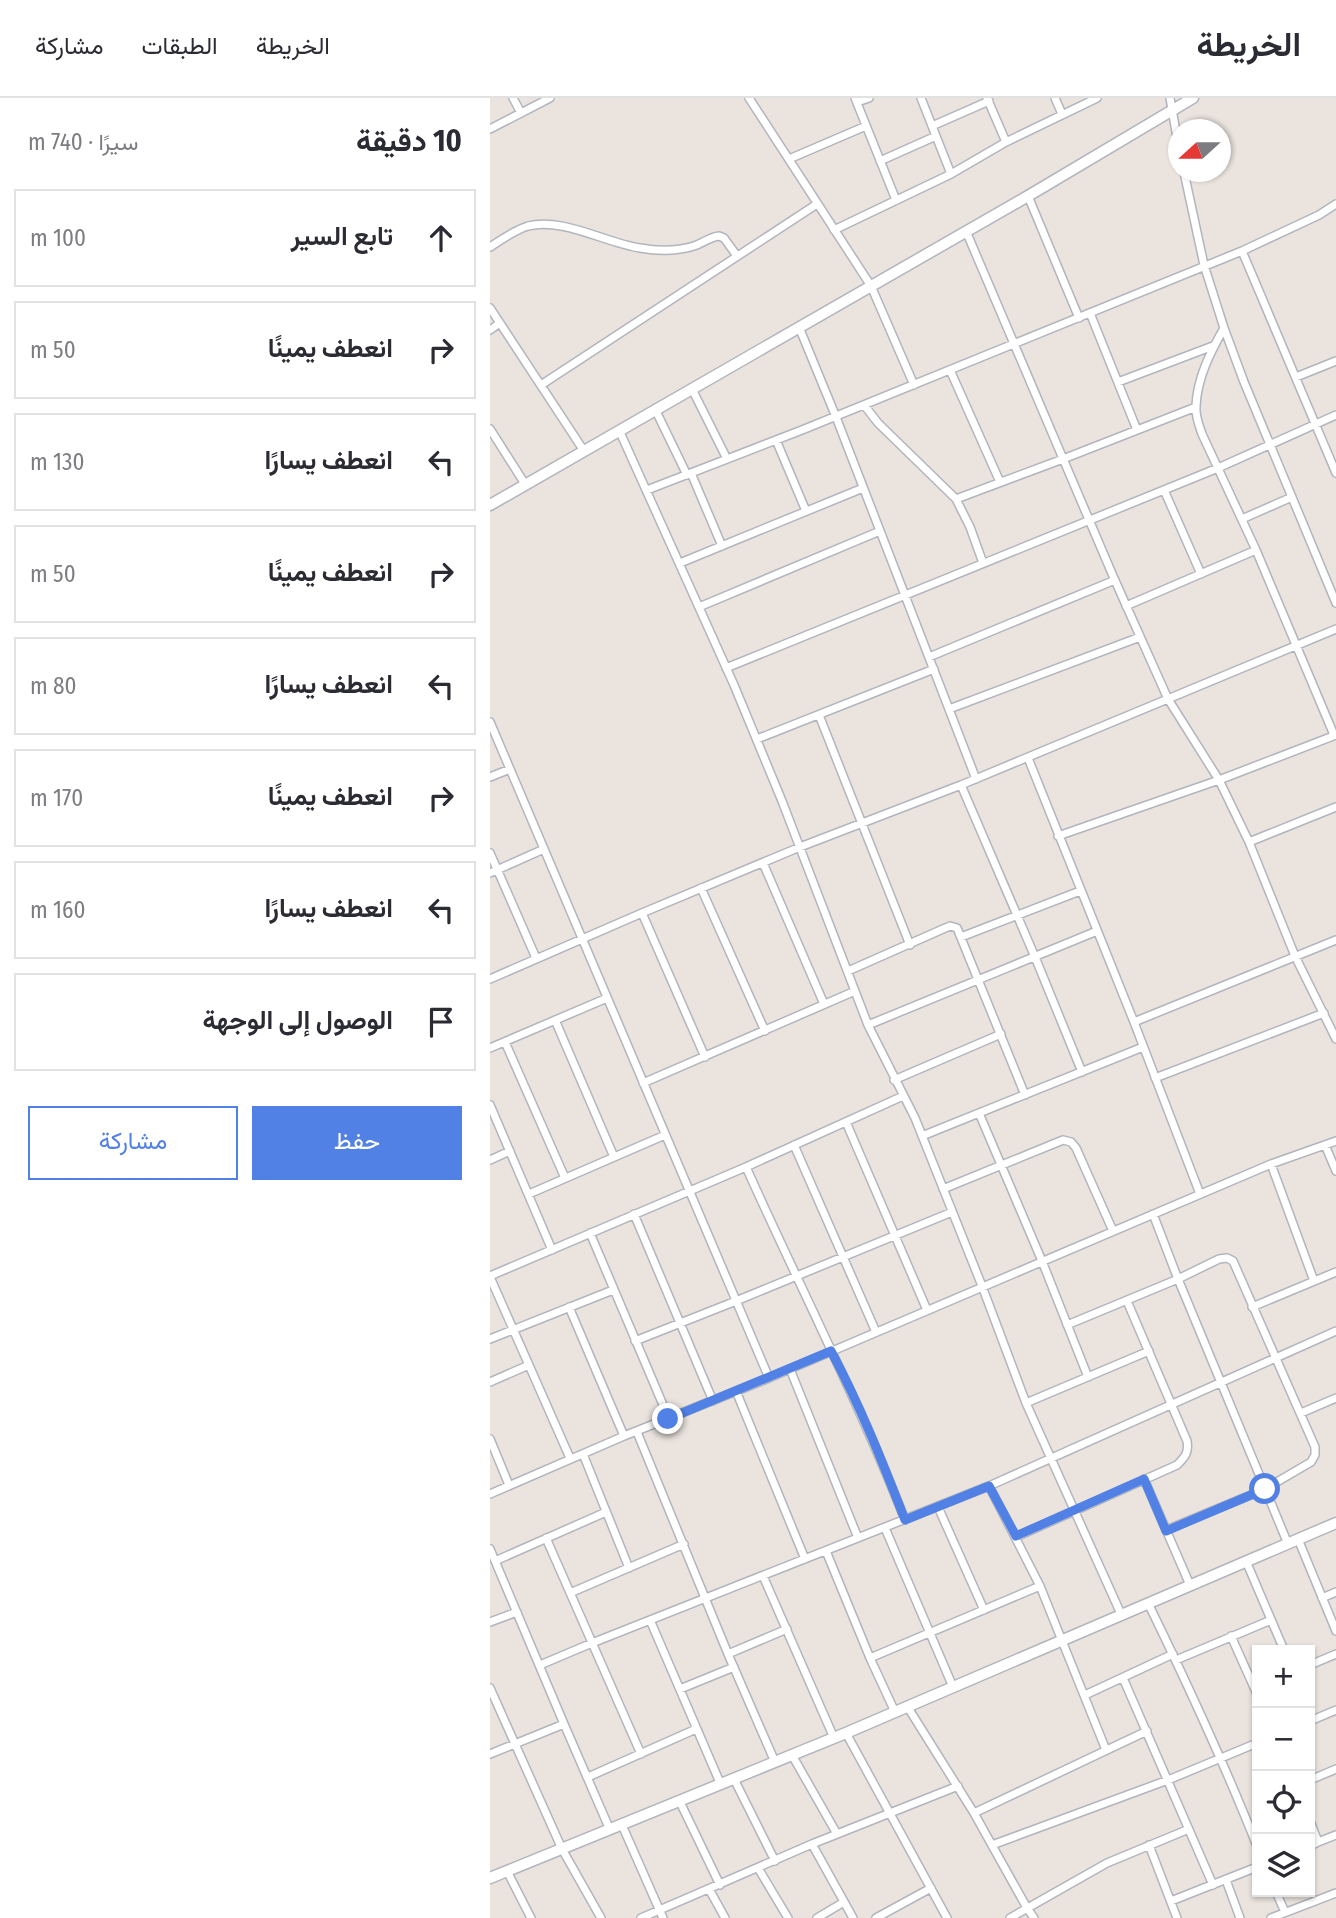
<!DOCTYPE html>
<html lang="ar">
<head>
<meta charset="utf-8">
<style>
	:root { --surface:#fff; --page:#f2f2f3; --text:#2b2b33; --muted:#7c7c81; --line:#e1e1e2; --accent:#5281e5 }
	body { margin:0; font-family:"Fira Sans Condensed",Vazirmatn,sans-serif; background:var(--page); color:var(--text); direction:rtl }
	.controls { position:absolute; right:21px; bottom:21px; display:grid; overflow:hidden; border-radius:0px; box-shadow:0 2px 5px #0004 }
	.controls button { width:63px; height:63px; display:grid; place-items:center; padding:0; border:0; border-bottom:2px solid var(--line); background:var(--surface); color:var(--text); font:35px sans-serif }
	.compass { position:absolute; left:678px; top:21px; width:63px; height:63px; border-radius:50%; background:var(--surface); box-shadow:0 2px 5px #0004; rotate:249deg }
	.stop { position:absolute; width:21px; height:21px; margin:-16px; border:5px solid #5281e5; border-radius:50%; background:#fff }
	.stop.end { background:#5281e5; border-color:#fff; box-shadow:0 2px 7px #0008 }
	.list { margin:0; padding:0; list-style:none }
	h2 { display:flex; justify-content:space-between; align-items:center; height:91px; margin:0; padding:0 28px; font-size:30px }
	h2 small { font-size:23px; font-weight:400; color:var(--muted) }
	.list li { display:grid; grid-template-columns:46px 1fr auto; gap:21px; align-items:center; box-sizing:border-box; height:98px; margin:0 14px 14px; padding:0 14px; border:2px solid var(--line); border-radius:0px }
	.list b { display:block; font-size:26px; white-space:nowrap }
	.list em { font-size:23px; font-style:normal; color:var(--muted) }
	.actions { display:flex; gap:14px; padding:21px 28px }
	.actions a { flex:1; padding:16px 0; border:2px solid var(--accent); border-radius:0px; text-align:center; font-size:24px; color:var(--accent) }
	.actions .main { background:var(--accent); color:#fff }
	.icon { flex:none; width:38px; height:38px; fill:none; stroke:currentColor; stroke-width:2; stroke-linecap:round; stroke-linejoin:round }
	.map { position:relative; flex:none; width:846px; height:1820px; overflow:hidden; direction:ltr }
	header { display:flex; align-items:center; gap:42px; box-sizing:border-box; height:98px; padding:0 35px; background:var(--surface); border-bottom:2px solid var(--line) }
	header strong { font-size:33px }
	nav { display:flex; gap:38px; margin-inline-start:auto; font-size:24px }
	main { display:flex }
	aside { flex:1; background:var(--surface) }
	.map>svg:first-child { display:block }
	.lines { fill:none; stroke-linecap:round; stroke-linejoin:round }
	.street-casing { stroke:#b2b5bd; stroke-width:10 }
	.secondary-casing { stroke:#b2b5bd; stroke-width:13 }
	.street { stroke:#fff; stroke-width:7 }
	.secondary { stroke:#fff; stroke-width:10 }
	.route { stroke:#5281e5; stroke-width:9 }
</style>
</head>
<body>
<header>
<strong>الخريطة</strong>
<nav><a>الخريطة</a><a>الطبقات</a><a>مشاركة</a></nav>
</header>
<main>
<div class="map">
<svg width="846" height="1820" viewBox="0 0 846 1820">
	<rect width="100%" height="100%" fill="#ebe4de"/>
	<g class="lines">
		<g class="street-casing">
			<path id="street" d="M23 0 31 15
				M259 0 381 188 424 287
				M365 0 406 102
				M431 0 461 76
				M497 0 516 44
				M565 0 572 16
				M680 0 688 45
				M367 4 379 0
				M442 28 499 3
				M0 31 60 0
				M299 61 376 28
				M390 63 446 38
				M694 74 714 167 734 230 754 284 846 505
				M538 98 589 220
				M344 132 461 76 516 44 607 0
				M476 133 623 478 678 601 729 682 759 744 805 858 846 941
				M0 149C12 141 25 132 38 128 72 119 116 145 150 150 167 153 188 153 204 148 213 145 220 139 229 138L234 140 247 158
				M752 153 846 375
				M0 210 94 353
				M600 215 647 332
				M309 229 346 319 486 681
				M734 230C721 253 707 280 706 308 705 318 709 327 712 336L766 452 844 637
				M0 232 10 225
				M460 272 510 384
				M806 279 846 263
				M628 284 723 248
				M51 287 327 106
				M202 291 237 361
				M374 307 388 325 466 401 480 429 493 465
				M165 311 197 377
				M0 331 35 386
				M129 332 244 587 292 703 378 927 425 1020 492 1188 536 1305 631 1516
				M286 342 316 413
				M201 375 232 448
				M157 392 312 332 752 153 829 117 846 106
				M674 392 711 476
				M466 401 573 361 706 309
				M752 421 802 399
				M190 465 373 390
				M636 508 766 452
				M209 509 390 433
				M439 559 625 482
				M236 570 728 370 846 317
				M459 611 650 539
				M329 617 420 847
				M0 624 279 1280
				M267 641 444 571
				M538 660 644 924 710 1096
				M0 679 20 671
				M471 687 545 859 592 974
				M568 738 729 682 846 637
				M759 744 846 709
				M0 755 46 860
				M273 765 334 906
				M0 775 54 751
				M211 790 275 933
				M152 815 215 959
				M471 839 590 793
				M358 873 453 831 460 828 467 830 535 997
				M0 881 152 815 310 749 471 687 846 531
				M65 922 124 1059
				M644 924 846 842
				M378 927 607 833
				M15 944 75 1080
				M0 950 117 900
				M665 980 834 915
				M404 982 511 936
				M153 985 365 893
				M0 1007 62 1152
				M489 1015 552 1163 598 1279
				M356 1024 437 1212
				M432 1038 653 949
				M304 1047 386 1234
				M835 1047 846 1073
				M0 1062 20 1053
				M781 1066 824 1183
				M256 1069C309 1187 368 1302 415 1422
				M453 1091 573 1042 581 1044 586 1050 623 1133
				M39 1096 175 1037
				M144 1116 223 1303
				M663 1116 688 1181 798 1446
				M100 1135 179 1321
				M0 1178 256 1069 413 998
				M0 1179 80 1360
				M79 1209 134 1338
				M762 1209 846 1174
				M577 1227 688 1181 729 1161 737 1160 743 1163 825 1349V1357L821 1364 775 1391 676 1432
				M0 1241 123 1192
				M145 1243 246 1203 462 1114
				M300 1271 368 1440
				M0 1284 39 1267
				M246 1293 315 1461
				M536 1305 659 1253
				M811 1315 846 1300
				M147 1334 238 1556 285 1664
				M0 1341 19 1387
				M93 1356 139 1470
				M654 1381 700 1487
				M499 1388 550 1488 616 1652
				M0 1396 134 1338 279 1280 781 1066 846 1043
				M448 1409 494 1512
				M395 1430 463 1589
				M526 1439 687 1367C695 1359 699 1355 697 1343L637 1203
				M56 1440 151 1656
				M808 1441 846 1533
				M0 1451 74 1626 120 1732
				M336 1453 380 1560 405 1614
				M5 1463 116 1414
				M756 1463 794 1552
				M273 1478 344 1640
				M80 1495 194 1446
				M832 1500 846 1494
				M658 1505C697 1585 734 1665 767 1748
				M160 1522 231 1687
				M0 1524 27 1514
				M741 1538 767 1596
				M238 1556 297 1531
				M380 1560 550 1488
				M686 1562 781 1522
				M50 1567 102 1545 499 1388 846 1233
				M820 1567 846 1556
				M633 1580 723 1787
				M0 1590 72 1751 111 1820
				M190 1591 244 1569
				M595 1597 683 1556
				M417 1608 484 1715 537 1810 544 1820
				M820 1623 846 1612
				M356 1635 457 1820
				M0 1656 74 1626
				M302 1657 347 1736
				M98 1679 206 1631
				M244 1681 285 1763
				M820 1682 846 1671
				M190 1704 230 1787
				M484 1715 657 1633
				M820 1723 828 1744 820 1748
				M132 1727 173 1820
				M828 1744 846 1737
				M322 1746 363 1820
				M502 1747 678 1682 767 1645
				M659 1747 687 1820
				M268 1770 298 1820
				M17 1773 41 1820
				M736 1782 750 1820
				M219 1791 235 1820
				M786 1794 795 1814
				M681 1803 767 1769
				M151 1820 322 1746 468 1688
				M327 1820 354 1804
				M386 1820 441 1790
				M520 1820 617 1765 699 1731
				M781 1820 846 1795"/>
		</g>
		<g class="secondary-casing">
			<path id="secondary" d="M0 407 538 98 703 0
				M0 1780 356 1635 846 1425"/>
		</g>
		<use href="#street" class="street"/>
		<use href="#secondary" class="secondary"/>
	</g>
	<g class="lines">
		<path class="route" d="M178 1321 341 1253C370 1307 393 1365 415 1422L499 1388 526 1438 654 1381 676 1433 775 1391"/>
	</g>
</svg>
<div class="controls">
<button>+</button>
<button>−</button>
<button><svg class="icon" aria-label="locate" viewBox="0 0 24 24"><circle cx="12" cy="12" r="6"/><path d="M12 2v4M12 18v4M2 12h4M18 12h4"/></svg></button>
<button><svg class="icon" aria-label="layers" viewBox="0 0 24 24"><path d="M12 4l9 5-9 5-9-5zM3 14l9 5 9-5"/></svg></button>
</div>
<svg class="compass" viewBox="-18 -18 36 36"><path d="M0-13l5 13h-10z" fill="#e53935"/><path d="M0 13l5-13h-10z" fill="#7c7c81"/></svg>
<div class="stop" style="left:775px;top:1391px"></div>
<div class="stop end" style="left:178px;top:1321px"></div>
</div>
<aside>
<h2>10 دقيقة<small>سيرًا · 740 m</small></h2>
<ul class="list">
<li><svg class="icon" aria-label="ahead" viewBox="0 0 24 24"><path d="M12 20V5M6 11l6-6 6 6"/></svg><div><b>تابع السير</b></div><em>100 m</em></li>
<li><svg class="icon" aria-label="right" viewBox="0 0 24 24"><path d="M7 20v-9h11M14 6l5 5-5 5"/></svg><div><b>انعطف يمينًا</b></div><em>50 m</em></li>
<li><svg class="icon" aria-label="left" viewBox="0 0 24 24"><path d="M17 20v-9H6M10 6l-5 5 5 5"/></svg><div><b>انعطف يسارًا</b></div><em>130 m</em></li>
<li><svg class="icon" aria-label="right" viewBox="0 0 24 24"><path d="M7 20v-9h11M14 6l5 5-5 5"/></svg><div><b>انعطف يمينًا</b></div><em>50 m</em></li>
<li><svg class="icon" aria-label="left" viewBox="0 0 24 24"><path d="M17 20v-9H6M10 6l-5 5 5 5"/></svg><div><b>انعطف يسارًا</b></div><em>80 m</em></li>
<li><svg class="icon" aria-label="right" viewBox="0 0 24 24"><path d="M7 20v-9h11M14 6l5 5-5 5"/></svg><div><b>انعطف يمينًا</b></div><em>170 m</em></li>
<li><svg class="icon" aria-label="left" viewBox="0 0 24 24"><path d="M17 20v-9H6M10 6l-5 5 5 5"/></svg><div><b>انعطف يسارًا</b></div><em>160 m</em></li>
<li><svg class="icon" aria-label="arrive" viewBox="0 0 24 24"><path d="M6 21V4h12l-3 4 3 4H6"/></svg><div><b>الوصول إلى الوجهة</b></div></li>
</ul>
<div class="actions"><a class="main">حفظ</a><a>مشاركة</a></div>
</aside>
</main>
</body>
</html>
